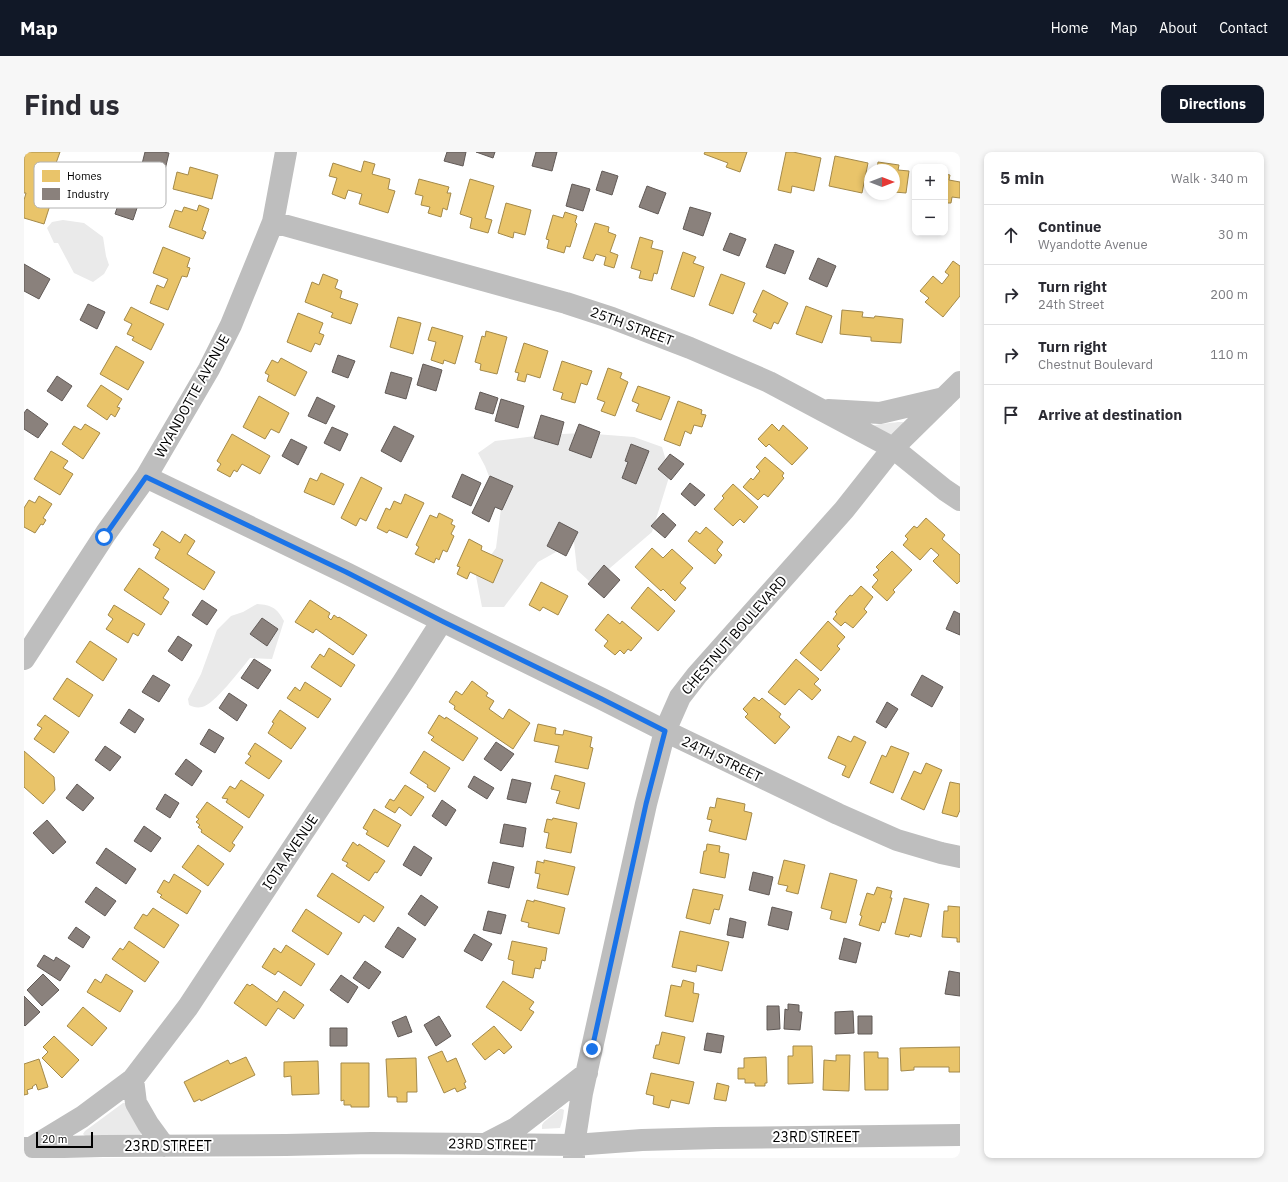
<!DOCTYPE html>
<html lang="en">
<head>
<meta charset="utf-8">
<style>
	:root { --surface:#fff; --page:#f7f7f7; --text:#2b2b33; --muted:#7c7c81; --line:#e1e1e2; --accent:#111827 }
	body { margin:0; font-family:"IBM Plex Sans",sans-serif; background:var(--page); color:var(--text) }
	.controls { position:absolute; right:12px; top:12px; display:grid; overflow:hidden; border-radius:8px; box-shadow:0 2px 6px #0003 }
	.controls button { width:36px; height:36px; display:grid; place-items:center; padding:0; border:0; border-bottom:1px solid var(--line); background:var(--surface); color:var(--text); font:20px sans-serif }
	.compass { position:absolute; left:840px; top:12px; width:36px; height:36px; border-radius:50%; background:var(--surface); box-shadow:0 2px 6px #0003; rotate:90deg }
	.scale { position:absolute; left:12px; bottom:10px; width:57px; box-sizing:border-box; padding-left:4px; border:2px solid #000; border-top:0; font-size:11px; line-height:14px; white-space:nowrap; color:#000; -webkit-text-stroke:3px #fff; paint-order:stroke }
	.stop { position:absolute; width:12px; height:12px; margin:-9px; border:3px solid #1a73e8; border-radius:50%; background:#fff }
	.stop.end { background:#1a73e8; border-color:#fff; box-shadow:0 1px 4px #0008 }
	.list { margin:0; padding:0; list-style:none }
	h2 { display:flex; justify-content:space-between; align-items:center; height:52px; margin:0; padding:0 16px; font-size:17px }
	h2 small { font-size:13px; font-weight:400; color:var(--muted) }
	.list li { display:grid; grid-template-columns:26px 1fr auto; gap:12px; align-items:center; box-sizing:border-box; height:60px; padding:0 16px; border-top:1px solid var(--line) }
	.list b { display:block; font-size:15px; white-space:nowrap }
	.list p { margin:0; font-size:13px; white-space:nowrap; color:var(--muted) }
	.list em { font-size:13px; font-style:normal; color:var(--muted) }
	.icon { flex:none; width:22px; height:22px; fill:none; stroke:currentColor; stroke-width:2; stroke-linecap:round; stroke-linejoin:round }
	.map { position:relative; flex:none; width:936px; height:1006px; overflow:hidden; border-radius:8px }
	header { display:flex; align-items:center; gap:24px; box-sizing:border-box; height:56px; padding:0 20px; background:var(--accent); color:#fff }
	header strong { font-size:19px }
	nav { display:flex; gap:22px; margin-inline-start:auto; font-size:14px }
	.intro { display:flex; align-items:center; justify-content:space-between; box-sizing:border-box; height:96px; padding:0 24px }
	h1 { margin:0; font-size:28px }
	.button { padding:10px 18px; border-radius:8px; background:var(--accent); color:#fff; font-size:14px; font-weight:700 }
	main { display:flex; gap:24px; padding:0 24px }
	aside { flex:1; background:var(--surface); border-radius:8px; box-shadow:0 2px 6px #0003 }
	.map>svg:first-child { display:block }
	.green { fill:#eaeaea }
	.homes { fill:#e9c46a; stroke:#a3894a }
	.industry { fill:#8a817c; stroke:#615a57 }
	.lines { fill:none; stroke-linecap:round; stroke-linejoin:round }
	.minor { stroke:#bebebe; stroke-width:22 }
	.route { stroke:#1a73e8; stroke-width:5 }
	.labels { text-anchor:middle; stroke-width:4; stroke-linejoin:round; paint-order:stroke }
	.street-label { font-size:14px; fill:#000; stroke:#fff }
	.key { fill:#fff; stroke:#b2b2b2; stroke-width:1 }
	.key-label { font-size:11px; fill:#000 }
</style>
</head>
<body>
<header>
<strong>Map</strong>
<nav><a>Home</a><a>Map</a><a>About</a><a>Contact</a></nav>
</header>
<div class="intro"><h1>Find us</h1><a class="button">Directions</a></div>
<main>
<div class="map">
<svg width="936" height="1006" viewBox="0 0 936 1006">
	<rect width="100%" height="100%" fill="#fff"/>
	<path class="green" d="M39 68 60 71 79 85 82 104 85 113 80 122 69 130 50 121 34 91H30L23 76 28 70Z
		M874 270H879V272L864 286 848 274C853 272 867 271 874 270Z
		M558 281 610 285 638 295 646 322 628 380 579 422 565 429 553 418 550 390 514 410 480 455H458L452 424 472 396 477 356 461 314 454 301 471 289 519 283Z
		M233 452C248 453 253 456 260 469L248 507 226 506C217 517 190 553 178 555 173 556 169 555 165 553L164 547 177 522 193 478 207 464 219 460Z
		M99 951H104L118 980 116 983 61 984 59 982 61 979Z
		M536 957H538L540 958 539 966 536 976 518 977V973L520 970Z"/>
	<path class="homes" d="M2 0H36L31 14 26 13 15 47 27 50 20 72 0 66V48L2 41H0V7Z
		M681 0H723L716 20 702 15 704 11 680 2Z
		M762 0H769L797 6 790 39 768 34 767 41 754 38Z
		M811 4 844 11 838 41 805 34Z
		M340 9 351 12 348 22 366 27 364 37 371 39 364 61 335 52 338 42 324 38 321 47 308 42 313 26 305 24 309 11 337 20Z
		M854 10 875 13 874 18 885 19 882 41 870 40V18H853Z
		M166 15 194 23 188 47 149 37 153 20 164 23Z
		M921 22 926 23 925 28 936 30V46L928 45 927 51H922L921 61Z
		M395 27 425 35 423 41H427L423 58 419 56 417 65 404 61 406 55 397 53 399 44 391 42Z
		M446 27 470 34 461 66 468 68 464 81 446 76 448 66 436 62Z
		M482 51 507 58 501 83 490 80 489 86 474 81Z
		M175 53 185 57 178 78 182 80 179 87 145 75 151 58 158 60 160 55 173 59Z
		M541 60 553 64 551 70 553 72 546 95 542 94 540 101 523 96 525 88 522 87 529 63 539 66Z
		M571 71 585 75 584 80 592 83 586 100 594 103 590 116 580 113 582 105 572 102 569 109 559 106Z
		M616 85 629 89 627 96 639 99 633 122 630 121 628 129 615 126 617 119 607 116Z
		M139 95 166 106 163 115 166 116 163 125 158 124 144 158 126 151 133 133 140 136 144 127 129 121Z
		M659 100 672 105 669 111 680 115 670 145 647 137Z
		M929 109 936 114V144L919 165 901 150 905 146 896 139 909 124 918 132 925 123 921 120Z
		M299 122 314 128 311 136 318 139 316 146 334 152 327 172 307 165 309 161 281 150 288 130 295 133Z
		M697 122 721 131 709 162 685 153Z
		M739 138 764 151 754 172 750 170 747 177 729 169 733 162 729 160Z
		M782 154 808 164 798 191 772 182Z
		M107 155 140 172 127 198 108 188 110 185 103 182 108 172 100 168Z
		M818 158 839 160 838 165 850 166 851 164 879 167 877 191 847 189V185L816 182Z
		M274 161 299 171 295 181 300 183 296 193 291 191 287 200 263 190Z
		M374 165 397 171 389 202 366 195Z
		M408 175 439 184 431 212 420 208 419 212 407 208 412 190 404 188Z
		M462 179 483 185 473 222 456 218 457 212 451 210 458 184 461 185Z
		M500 191 524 199 516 226 503 222 501 230 493 228 495 221 491 220Z
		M92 194 120 210 104 238 76 222Z
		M257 206 283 220 271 244 243 229 245 223 241 221 248 208 254 211Z
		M538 209 568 219 563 233 557 231 551 251 537 247 539 241 529 238Z
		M584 216 598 221 596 226 604 230 591 264 577 259 581 250 573 247Z
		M77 233 98 247 93 255 96 256 91 265 87 262 83 268 63 254Z
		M614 234 646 245 637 268 612 259 615 252 608 249Z
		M235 244 265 261 255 281 247 277 241 287 219 275Z
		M654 249 678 258 677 262 682 263 678 275 670 273 667 282 661 279 656 294 640 288Z
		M61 272 76 281 59 307 38 292 50 274 57 278Z
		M748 272 755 279 759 273 784 296 768 313 745 292 742 295 734 287Z
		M208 282 246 304 236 322 218 312 213 320 210 318 206 325 193 318 197 312 193 309Z
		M27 299 44 309 39 316 49 322 36 343 10 327Z
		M741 305 760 321 758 324 760 326 744 345 740 342 734 348 719 335 727 326 729 328 736 319 732 315Z
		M297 321 320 332 310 353 280 340 286 326 293 329Z
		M337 325 358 336 342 369 336 366 332 374 317 366Z
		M709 332 734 355 720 371 716 367 709 374 690 357 700 346 698 344Z
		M381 342 400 351 383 386 365 378 363 381 353 376 362 356 366 358 370 349 377 352Z
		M15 344 28 352 19 366 22 368 19 373 17 372 11 381 0 375V356L5 348 11 351Z
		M415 361 429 368 427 372 431 374 427 382 430 384 423 400 419 398 415 408 412 406 410 411 391 402 395 395 392 393 406 363 413 366Z
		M902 366 921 383 918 387 936 403V429L933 432 909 409 915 403 907 396 896 408 879 393 884 387 881 384 890 374 893 376Z
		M682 375 699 390 693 398 698 403 691 412 664 389 672 379 676 382Z
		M138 379 156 391 161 382 171 389 163 402 191 420 180 438 131 406 136 397 129 393Z
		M445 387 458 394 457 398 479 408 469 431 446 420 443 427 433 422 436 415 433 414Z
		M628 396 639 406 648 397 669 416 656 431 662 436 651 449 639 437 637 439 611 415Z
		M868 399 888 418 869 438 871 440 863 449 848 435 854 428 849 423 855 418 852 415Z
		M115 416 145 437 139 446 145 450 137 463 100 438Z
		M517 430 544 444 534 463 519 455 516 459 505 453Z
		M837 434 849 445 840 457 843 460 829 476 821 470 817 474 809 467 813 462 811 460 826 443 828 444Z
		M624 435 651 459 634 479 607 456Z
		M286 448 306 461 304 465 307 468 310 463 314 466 315 465 343 483 329 503 292 477 289 481 271 470Z
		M90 453 121 472 114 484 109 481 104 491 82 477 89 467 84 463Z
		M584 462 596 472 598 469 618 486 607 499 604 497 600 502 596 498 591 503 580 494 584 489 571 478Z
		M804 469 821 485 813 494 816 497 797 519 776 501Z
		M66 489 93 507 79 529 52 510Z
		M305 496 331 513 317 535 287 515 296 502 300 505Z
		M772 507 795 527 790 532 797 538 788 548 775 537 761 553 744 540Z
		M43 526 69 543 55 565 29 547Z
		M448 529 464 541 462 544 470 549 465 557 479 567 485 557 506 571 489 597 430 557 431 554 425 550 432 539 438 543Z
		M281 530 307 547 294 566 263 546 271 535 276 539Z
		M730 545 735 549 738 546 757 562 755 565 766 575 751 592 721 565 724 562 719 557Z
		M256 558 282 576 267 597 244 581 250 571 248 570Z
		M21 563 45 580 30 601 10 587 18 576 13 573Z
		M415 563 421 567 422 565 454 586 439 609 407 588 410 585 404 581Z
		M514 572 532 576 531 582 539 583 540 578 568 585 566 595 569 596 564 617 531 610 535 594 510 589Z
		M814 584 827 590 830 584 842 590 825 626 818 623 822 614 804 606Z
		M231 591 258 609 245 627 221 611 227 604 224 602Z
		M867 594 885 601 869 641 846 631 858 603 862 605Z
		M0 599 30 625 31 638 19 652 0 635Z
		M400 599 426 616 411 640 403 635 404 633 386 621Z
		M902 611 918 618 900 658 877 647 890 619 897 622Z
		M531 623 561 631 555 657 532 651 536 639 527 637Z
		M217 628 240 643 225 666 202 650 204 647 198 646 206 634 211 637Z
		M926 630 936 632V658L933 665 918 661Z
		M381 633 400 645 387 664 375 655 371 661 361 655 366 647 370 649Z
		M693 646 721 652 720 659 728 661 722 688 685 679 688 668 683 667 686 655 691 656Z
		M183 650 219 675 208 691 211 693 206 700 177 680 178 678 174 675 176 673 172 670 175 667 172 665Z
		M350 657 377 673 364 695 342 682 344 679 339 676Z
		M529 666 553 671 547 701 522 696 525 681 520 680 523 667 528 668Z
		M329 690 334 694 335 692 361 709 353 721 351 720 345 729 322 714 324 711 318 708Z
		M683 692 696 694 695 700 705 702 701 726 676 721 680 699H682Z
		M174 693 200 712 184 734 158 715Z
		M520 708 551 715 544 743 513 736 516 722 511 721 513 709 520 711Z
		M760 708 781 713 774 742 762 739 764 734 754 732Z
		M308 721 360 755 350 770 340 763 335 771 293 744Z
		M806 721 833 728 822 771 806 767 808 759 797 756Z
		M150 722 177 739 163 762 136 745 138 743 133 740 140 728 145 731Z
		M853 735 868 739 866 746H868L861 771 858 770 855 779 835 773 838 764 836 763 843 741 850 743Z
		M669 737 699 743 695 758 690 757 686 772 662 766Z
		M880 746 905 752 897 785 886 782 885 785 871 782Z
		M503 748 510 750V748L541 756 535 782 504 775 505 771 497 769Z
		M924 754 936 755V790H933V786L918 785 920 759H924Z
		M129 756 155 773 140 796 110 776 119 762 123 764Z
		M282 757 318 781 304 803 268 779Z
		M656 779 705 790 698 819 673 813 672 820 648 815Z
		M105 789 135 810 121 830 88 807 96 796 99 798Z
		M488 789 523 796 521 809 518 808 516 817 511 816 509 826 488 822 490 809 484 807Z
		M262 793 291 812 277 834 254 819 251 823 238 815 250 796 257 801Z
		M82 822 109 839 96 860 63 840 71 827 77 831Z
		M659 828 670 831 669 841 675 842 669 870 641 864 647 833 657 835Z
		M479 829 510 850 505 857 510 860 497 879 462 855Z
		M223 832 226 834 228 832 253 850 260 839 280 853 270 867 254 856 242 874 210 851Z
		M59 855 83 876 68 894 43 874Z
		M470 874 488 895 480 902 475 897 461 908 448 892Z
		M638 880 661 885 655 912 629 906 632 893H635Z
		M30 884 55 908 38 926 18 906 24 900 19 895Z
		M769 894H788L789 931 764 932V904H769Z
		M936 895V920H925V915H890V918L877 919 876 896Z
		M418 899 423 910 432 906 442 930 440 931 442 936 433 940 431 936 420 941 404 905Z
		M840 900H854V906H864V938H841Z
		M812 903H826L825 939 799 938 800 908 812 909Z
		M222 905 231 923 177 949 176 947 170 950 160 930 204 908 206 912Z
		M742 905 743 931H741V934H731V931H721V927H714V916H720V906Z
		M392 906 393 940H383V950H373V945H364L362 907Z
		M15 907 24 935 14 938 12 932 8 935 9 936 3 938 4 942 0 943V912Z
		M294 909 295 942 268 943 267 924 260 925V910Z
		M317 911H345V955H327V953H320V948L317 949Z
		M627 921 670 930 665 952 647 948 645 956 629 952 630 944 622 942Z
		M693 931 705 934 702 949 690 947Z"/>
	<path class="industry" d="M121 0H139L145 1 140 22 117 16Z
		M423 0H442L439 14 420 9Z
		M452 0H471L469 6Z
		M512 0H533L528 19 508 14Z
		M578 19 594 24 588 43 572 38Z
		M548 32 566 37 559 59 542 54Z
		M623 34 642 41 634 62 615 55Z
		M98 41 116 47 109 68 91 62Z
		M666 55 687 61 679 84 659 77Z
		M706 81 722 87 715 104 699 98Z
		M751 92 770 99 761 122 742 115Z
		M794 106 812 114 803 135 785 127Z
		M0 112 26 127 15 147 0 139Z
		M64 152 81 160 73 177 56 168Z
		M314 203 331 209 324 226 308 220Z
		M399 212 418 218 412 239 393 233Z
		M367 220 388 226 382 247 361 241Z
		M33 224 48 234 38 249 23 239Z
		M456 240 474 246 469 262 451 257Z
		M293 245 311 254 302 272 284 264Z
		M477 247 500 254 494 276 471 269Z
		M3 257 24 272 14 286 0 277V261Z
		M517 263 540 270 534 293 510 286Z
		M555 272 576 280 567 306 545 298Z
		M370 274 390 284 377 310 357 299Z
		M308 275 324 282 316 299 300 291Z
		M267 287 283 295 274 313 258 304Z
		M607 292 625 299 612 332 598 326 604 310 601 309Z
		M646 302 660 312 647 328 634 317Z
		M438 322 457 331 447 354 428 345Z
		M466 324 489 334 478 358 471 355 465 370 448 361Z
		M666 331 681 343 671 354 657 342Z
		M639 361 652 373 641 386 627 374Z
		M535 370 554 380 542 404 523 394Z
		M580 413 596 428 580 446 564 432Z
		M178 448 193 458 183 473 168 463Z
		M930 459 936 462V483L922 477Z
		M238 466 254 477 243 494 226 482Z
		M154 484 168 493 158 509 144 499Z
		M230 507 247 518 234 537 217 526Z
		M129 523 146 533 135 550 118 540Z
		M898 523 919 535 908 555 887 543Z
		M205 541 223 553 213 569 195 556Z
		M863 550 874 557 862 576 852 570Z
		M105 557 120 567 111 581 96 571Z
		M185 577 200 586 191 601 176 592Z
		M472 590 490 602 477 619 460 607Z
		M81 594 97 605 86 619 71 608Z
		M162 607 178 619 168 634 151 622Z
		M450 624 470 636 463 647 444 635Z
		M488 627 507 631 502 651 483 647Z
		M53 632 70 646 59 659 42 646Z
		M141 642 155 651 146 666 132 657Z
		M418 648 432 658 422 674 408 664Z
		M23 668 42 690 29 702 9 681Z
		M480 672 502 676 499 695 476 691Z
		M120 674 137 686 127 700 110 689Z
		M390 694 408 706 397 724 379 713Z
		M82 696 112 717 102 732 72 711Z
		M469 710 490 715 485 736 464 731Z
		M729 720 749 725 745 743 725 738Z
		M72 735 92 749 81 764 61 750Z
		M397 743 414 755 401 774 384 762Z
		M748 755 768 760 764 778 744 773Z
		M464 759 482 763 477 782 459 778Z
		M706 766 722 770 719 786 703 783Z
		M52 775 66 785 59 796 44 786Z
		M374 775 392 787 379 806 361 795Z
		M450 782 468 792 458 809 440 799Z
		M820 786 837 791 832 811 815 807Z
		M20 803 30 809 32 805 46 814 36 829 13 814Z
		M341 809 357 820 345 837 329 826Z
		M925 819 936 821V844L921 842Z
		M19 822 35 838 18 854 3 838Z
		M317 823 334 835 324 851 306 838Z
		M0 844 16 860 1 874 0 873Z
		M764 852 775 853V860H778L776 878 760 877 761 857 764 858Z
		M743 854H755L756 877 743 878Z
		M829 859 830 881 811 882V860Z
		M382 864 388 880 374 885 368 870Z
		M415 864 427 884 412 894 400 873Z
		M834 864H848V882H834Z
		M306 876H323V894H306Z
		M683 881 700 884 697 901 680 898Z"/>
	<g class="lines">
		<path class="minor" d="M249 70 542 151 588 166 666 196 745 230 869 296 921 338 936 348
			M804 258 856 261 920 246
			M122 325 322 421 418 469 578 547 641 579 814 662 873 688 917 701 936 705
			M0 507 82 381 122 325 185 217 207 173 249 70 262 0
			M109 927 112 951 124 972 140 994
			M463 991 492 976 536 942 563 921
			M0 996 79 994 262 993 347 991 550 993 618 988 692 986 936 983
			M7 996 58 965 109 927 164 855 268 697 379 530 418 469
			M550 1006V993L558 941 622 652 641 579 656 545 673 523 820 358 869 296 936 230"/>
	</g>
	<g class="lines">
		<path class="route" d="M80 385 122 325 322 420 418 469 578 547 641 579 622 652 568 897"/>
	</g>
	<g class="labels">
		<g class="street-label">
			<text transform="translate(608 174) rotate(20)" y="5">25TH STREET</text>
			<text transform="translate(168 244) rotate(-61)" y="5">WYANDOTTE AVENUE</text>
			<text transform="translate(710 483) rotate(-49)" y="5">CHESTNUT BOULEVARD</text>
			<text transform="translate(698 607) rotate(26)" y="5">24TH STREET</text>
			<text transform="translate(266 700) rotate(-56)" y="5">IOTA AVENUE</text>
			<text x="792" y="990">23RD STREET</text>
			<text transform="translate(468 992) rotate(1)" y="5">23RD STREET</text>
			<text x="144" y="999">23RD STREET</text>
		</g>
	</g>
	<rect x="10" y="10" width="132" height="46" rx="6" class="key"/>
	<rect x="18" y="18" width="18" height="12" fill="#e9c46a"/>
	<rect x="18" y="36" width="18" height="12" fill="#8a817c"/>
	<g class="key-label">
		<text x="43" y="28">Homes</text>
		<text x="43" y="46">Industry</text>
	</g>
</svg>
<div class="controls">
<button>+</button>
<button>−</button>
</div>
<svg class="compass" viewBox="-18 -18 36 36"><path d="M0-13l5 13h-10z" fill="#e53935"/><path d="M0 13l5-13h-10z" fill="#7c7c81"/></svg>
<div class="scale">20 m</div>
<div class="stop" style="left:80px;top:385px"></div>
<div class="stop end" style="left:568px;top:897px"></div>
</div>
<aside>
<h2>5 min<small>Walk · 340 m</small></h2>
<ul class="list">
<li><svg class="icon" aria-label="ahead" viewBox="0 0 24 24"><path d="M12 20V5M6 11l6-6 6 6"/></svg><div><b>Continue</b><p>Wyandotte Avenue</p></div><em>30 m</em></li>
<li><svg class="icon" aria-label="right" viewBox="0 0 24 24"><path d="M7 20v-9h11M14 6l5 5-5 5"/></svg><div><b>Turn right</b><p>24th Street</p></div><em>200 m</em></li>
<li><svg class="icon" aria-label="right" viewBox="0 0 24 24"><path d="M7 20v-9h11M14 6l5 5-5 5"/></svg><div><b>Turn right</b><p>Chestnut Boulevard</p></div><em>110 m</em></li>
<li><svg class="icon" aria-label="arrive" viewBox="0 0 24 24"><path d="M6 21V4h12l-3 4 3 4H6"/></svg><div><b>Arrive at destination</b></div></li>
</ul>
</aside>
</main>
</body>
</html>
